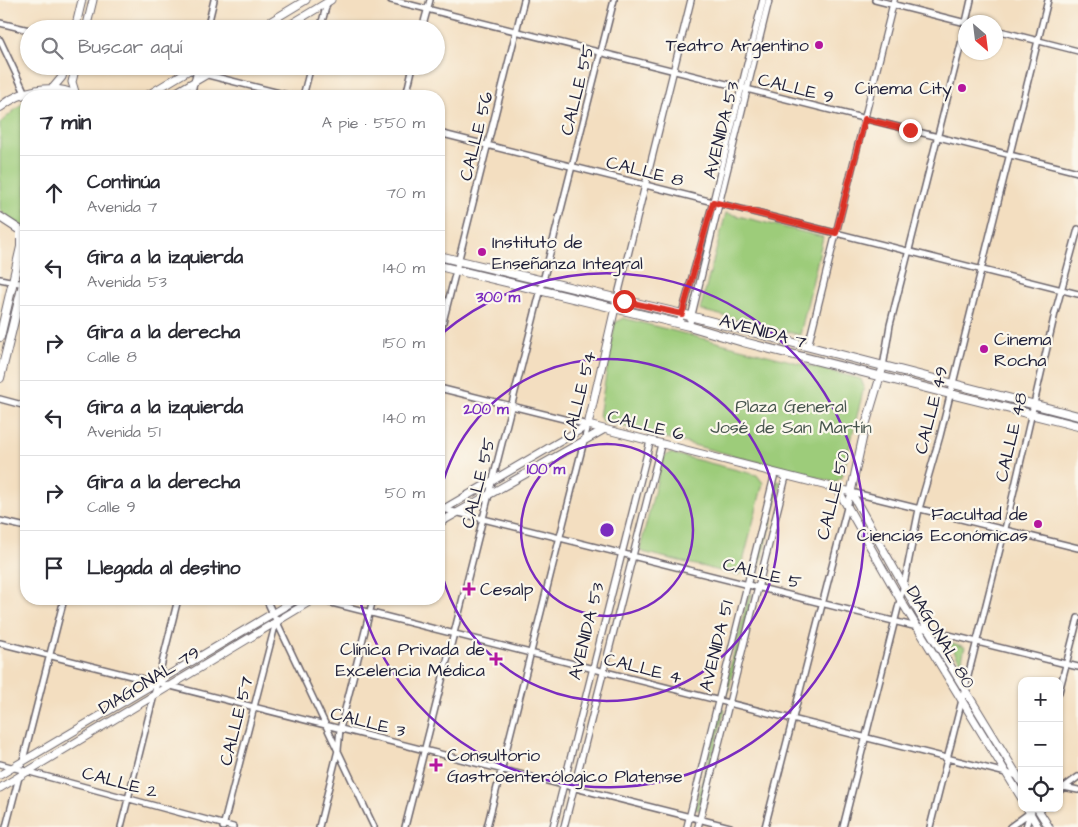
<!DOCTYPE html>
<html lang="es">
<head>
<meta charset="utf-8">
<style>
	:root { --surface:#fff; --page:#f2f2f3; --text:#2b2b33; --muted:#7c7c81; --line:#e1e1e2 }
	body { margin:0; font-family:"Architects Daughter",sans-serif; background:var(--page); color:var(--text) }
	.controls { position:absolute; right:15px; bottom:15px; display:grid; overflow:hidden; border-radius:10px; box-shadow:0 1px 4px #0004 }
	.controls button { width:45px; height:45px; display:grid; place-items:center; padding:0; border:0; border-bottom:1px solid var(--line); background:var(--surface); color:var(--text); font:25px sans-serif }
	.compass { position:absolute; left:958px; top:15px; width:45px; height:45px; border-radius:50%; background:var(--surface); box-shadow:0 1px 4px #0004; rotate:152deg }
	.stop { position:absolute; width:15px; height:15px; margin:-11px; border:4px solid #d93025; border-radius:50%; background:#fff }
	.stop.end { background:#d93025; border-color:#fff; box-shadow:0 1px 5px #0008 }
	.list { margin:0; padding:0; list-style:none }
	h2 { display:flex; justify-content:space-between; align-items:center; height:65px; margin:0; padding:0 20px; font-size:21px }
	h2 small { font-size:16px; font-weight:400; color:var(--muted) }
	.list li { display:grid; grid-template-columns:32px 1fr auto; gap:15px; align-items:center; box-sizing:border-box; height:75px; padding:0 20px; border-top:1px solid var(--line) }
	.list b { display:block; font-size:19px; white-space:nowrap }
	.list p { margin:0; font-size:16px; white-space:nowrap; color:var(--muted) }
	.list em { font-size:16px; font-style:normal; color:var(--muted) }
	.icon { flex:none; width:28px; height:28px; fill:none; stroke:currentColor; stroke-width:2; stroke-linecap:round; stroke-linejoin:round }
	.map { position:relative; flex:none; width:1078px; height:827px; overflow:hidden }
	.search { position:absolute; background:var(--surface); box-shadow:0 1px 4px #0004; left:20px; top:20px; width:425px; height:55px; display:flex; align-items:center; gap:12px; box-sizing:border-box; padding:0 18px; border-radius:28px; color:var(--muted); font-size:19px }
	.panel { position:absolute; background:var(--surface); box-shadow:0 1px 4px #0004; left:20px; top:90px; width:425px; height:515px; border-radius:20px }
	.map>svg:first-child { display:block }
	.green { fill:#9dcc7a; stroke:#60775a }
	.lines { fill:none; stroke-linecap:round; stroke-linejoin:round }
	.minor-casing { stroke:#6b646a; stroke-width:8 }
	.tertiary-casing { stroke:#6b646a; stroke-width:8 }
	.secondary-casing { stroke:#6b646a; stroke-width:9 }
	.primary-casing { stroke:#6b646a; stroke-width:10 }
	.minor { stroke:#fff; stroke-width:5 }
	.tertiary { stroke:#fff; stroke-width:5.5 }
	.secondary { stroke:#fff; stroke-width:7 }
	.primary { stroke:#fff; stroke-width:8 }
	.route { stroke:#d93025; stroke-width:6 }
	.ring { fill:none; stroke:#7b2cbf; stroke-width:2.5 }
	.poi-dot { fill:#b5179e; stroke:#fbf7ec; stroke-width:2 }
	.labels { text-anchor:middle; stroke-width:4.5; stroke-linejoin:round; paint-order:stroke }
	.poi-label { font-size:18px; fill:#22223b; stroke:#fbf7ec; text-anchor:end }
	.street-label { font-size:18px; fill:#22223b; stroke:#fbf7ec }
	.park-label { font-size:18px; fill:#47554e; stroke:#fbf7ec }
	.centre { fill:#7b2cbf; stroke:#fbf7ec; stroke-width:2.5 }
	.ring-label { font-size:15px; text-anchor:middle; font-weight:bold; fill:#7b2cbf; stroke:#fbf7ec; stroke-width:4.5; stroke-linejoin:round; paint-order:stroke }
</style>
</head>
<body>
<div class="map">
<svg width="1078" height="827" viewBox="0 0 1078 827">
	<rect width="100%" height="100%" fill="#fbf7ec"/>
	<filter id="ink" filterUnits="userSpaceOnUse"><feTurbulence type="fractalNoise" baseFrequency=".02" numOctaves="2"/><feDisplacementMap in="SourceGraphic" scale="10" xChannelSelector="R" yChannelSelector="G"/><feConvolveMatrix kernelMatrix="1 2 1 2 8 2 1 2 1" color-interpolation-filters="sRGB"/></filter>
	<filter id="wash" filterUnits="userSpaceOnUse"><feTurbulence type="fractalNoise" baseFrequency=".0096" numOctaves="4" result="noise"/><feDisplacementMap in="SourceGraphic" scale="20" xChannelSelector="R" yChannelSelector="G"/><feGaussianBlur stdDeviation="1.12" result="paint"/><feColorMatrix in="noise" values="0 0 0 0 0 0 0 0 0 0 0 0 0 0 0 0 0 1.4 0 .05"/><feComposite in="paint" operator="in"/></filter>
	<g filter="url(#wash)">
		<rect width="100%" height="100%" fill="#f3dec0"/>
		<path class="green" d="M26 100V227L10 220 0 210V123Z
			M726 213 823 237 800 335 700 310Z
			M623 318 861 379 864 387 842 478 834 482 602 421 599 416 615 323Z
			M670 453 757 475 763 483 740 574 737 575 642 552 640 549 663 457Z
			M777 481 781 482 755 584 751 583Z
			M749 593 752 594 727 696 723 695Z
			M949 642 965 647 961 663Z
			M721 708 725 709 699 810 695 809Z"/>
	</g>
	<g filter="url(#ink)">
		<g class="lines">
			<g class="minor-casing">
				<path id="minor" d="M391 0 1078 172
					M875 0 966 23
					M966 22 971 0
					M0 23 29 30
					M207 29 214 0
					M320 29 328 0
					M422 29 430 0
					M996 30 1078 51
					M0 40 25 93
					M172 66 291 96
					M191 96 197 70
					M303 96 311 66
					M406 96 413 66
					M439 133 1078 294
					M0 279 24 284
					M439 338 524 0
					M883 367 890 325 966 24
					M439 388 588 425 487 827
					M0 399 26 406
					M443 509 1078 667
					M0 521 26 527
					M266 599 374 827
					M316 599 1018 776
					M0 643 730 827
					M1059 692 1078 618
					M0 764 233 827
					M22 764 64 599
					M1059 786 1078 790
					M1059 791 1078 777
					M6 827 19 777
					M121 827 178 599
					M223 827 276 622
					M319 827 338 750 340 729 373 599
					M405 827 614 0
					M765 827 851 492 1078 548
					M843 827 904 584 919 509 940 436 1048 0
					M930 827 1005 529 1055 313 1078 229
					M1010 827 1032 811
					M1026 827 1030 813"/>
			</g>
			<g class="tertiary-casing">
				<path id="tertiary" d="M617 299 691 0
					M679 324 713 202 763 0
					M689 326 769 0
					M808 346 894 0
					M553 827 650 442
					M564 827 661 445
					M687 827 775 473
					M698 827 786 476"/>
			</g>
			<g class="secondary-casing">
				<path id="secondary" d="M75 29 82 0
					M86 29 93 0
					M258 29 306 0
					M283 29 331 0
					M52 89 62 77 65 66
					M76 95 72 82 76 66
					M146 96 196 66
					M170 96 221 66
					M588 425 851 492
					M588 425 617 299
					M838 490 900 599 1022 799
					M851 492 928 629 1022 783
					M851 492 865 427 883 367
					M439 512 588 425
					M439 523 603 430
					M0 775 297 599
					M0 788 314 599
					M1027 808 1038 827
					M1037 808 1049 827"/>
			</g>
			<g class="primary-casing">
				<path id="primary" d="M0 107C22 90 52 83 78 96
					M0 217 26 234
					M439 256 682 314 1078 416
					M439 266 689 326 743 342 1078 426
					M0 337 21 247V232
					M0 378 26 272"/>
			</g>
			<use href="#minor" class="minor"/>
			<use href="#tertiary" class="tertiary"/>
			<use href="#secondary" class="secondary"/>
			<use href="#primary" class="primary"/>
		</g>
	</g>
	<g class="lines" filter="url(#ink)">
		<path class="route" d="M624 301 682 314 713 202 836 233 865 119 910 130"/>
	</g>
	<g class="ring">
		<circle cx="607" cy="530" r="86"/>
		<path d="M439 499A171 171 0 1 1 439 561"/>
		<path d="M440 335A257 257 0 1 1 360 601"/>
	</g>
	<g class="poi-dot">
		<circle cx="819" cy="45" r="5"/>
		<circle cx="962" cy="88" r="5"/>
		<circle cx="482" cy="252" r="5"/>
		<circle cx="984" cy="349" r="5"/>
		<circle cx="1038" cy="524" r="5"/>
		<path d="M466.5 581.5h5v5h5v5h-5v5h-5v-5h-5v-5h5z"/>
		<path d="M493.5 651.5h5v5h5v5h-5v5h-5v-5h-5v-5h5z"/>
		<path d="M433.5 757.5h5v5h5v5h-5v5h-5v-5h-5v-5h5z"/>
	</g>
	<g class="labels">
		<g class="poi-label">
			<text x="809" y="51">Teatro Argentino</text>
			<text x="952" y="94">Cinema City</text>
			<text x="492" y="248" text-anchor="start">Instituto de<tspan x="492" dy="21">Enseñanza Integral</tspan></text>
			<text x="994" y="345" text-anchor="start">Cinema<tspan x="994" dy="21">Rocha</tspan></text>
			<text x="1028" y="520">Facultad de<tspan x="1028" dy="21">Ciencias Económicas</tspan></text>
			<text x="480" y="595" text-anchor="start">Cesalp</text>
			<text x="485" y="655">Clínica Privada de<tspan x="485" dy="21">Excelencia Médica</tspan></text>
			<text x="447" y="761" text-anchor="start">Consultorio<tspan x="447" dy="21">Gastroenterólogico Platense</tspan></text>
		</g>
		<g class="street-label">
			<text transform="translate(796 88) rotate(14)" y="6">CALLE 9</text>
			<text transform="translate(577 90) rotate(-76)" y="6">CALLE 55</text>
			<text transform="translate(721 130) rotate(-76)" y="6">AVENIDA 53</text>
			<text transform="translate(476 136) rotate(-76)" y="6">CALLE 56</text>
			<text transform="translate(645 171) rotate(14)" y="6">CALLE 8</text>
			<text transform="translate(763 331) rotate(15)" y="6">AVENIDA 7</text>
			<text transform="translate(579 396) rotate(-76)" y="6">CALLE 54</text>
			<text transform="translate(931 410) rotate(-76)" y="6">CALLE 49</text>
			<text transform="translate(646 425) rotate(14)" y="6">CALLE 6</text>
			<text transform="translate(1011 437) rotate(-77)" y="6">CALLE 48</text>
			<text transform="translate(478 483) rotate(-76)" y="6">CALLE 55</text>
			<text transform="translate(833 495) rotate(-76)" y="6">CALLE 50</text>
			<text transform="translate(762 573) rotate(14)" y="6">CALLE 5</text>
			<text transform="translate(586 631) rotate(-76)" y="6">AVENIDA 53</text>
			<text transform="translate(941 637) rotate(59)" y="6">DIAGONAL 80</text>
			<text transform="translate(716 646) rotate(-76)" y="6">AVENIDA 51</text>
			<text transform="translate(643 668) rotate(14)" y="6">CALLE 4</text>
			<text transform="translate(149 680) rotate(-31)" y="6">DIAGONAL 79</text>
			<text transform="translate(236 721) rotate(-76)" y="6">CALLE 57</text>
			<text transform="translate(368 722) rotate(14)" y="6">CALLE 3</text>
			<text transform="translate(120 782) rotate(15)" y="6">CALLE 2</text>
		</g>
		<g class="park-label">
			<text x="791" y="412">Plaza General<tspan x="791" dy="21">José de San Martín</tspan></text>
		</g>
	</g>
	<circle cx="607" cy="530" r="8" class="centre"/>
	<g class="ring-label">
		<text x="498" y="302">300 m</text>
		<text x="486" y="414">200 m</text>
		<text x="546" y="474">100 m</text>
	</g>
</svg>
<div class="controls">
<button>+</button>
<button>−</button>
<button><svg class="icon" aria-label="locate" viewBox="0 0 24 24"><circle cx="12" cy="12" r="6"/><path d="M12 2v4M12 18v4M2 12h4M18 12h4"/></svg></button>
</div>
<svg class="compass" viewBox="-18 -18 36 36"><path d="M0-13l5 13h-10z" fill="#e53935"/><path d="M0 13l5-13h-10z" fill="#7c7c81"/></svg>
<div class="stop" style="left:624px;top:301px"></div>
<div class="stop end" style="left:910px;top:130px"></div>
<div class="search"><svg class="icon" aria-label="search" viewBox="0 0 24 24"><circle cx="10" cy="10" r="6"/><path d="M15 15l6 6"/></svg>Buscar aquí</div>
<section class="panel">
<h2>7 min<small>A pie · 550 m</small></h2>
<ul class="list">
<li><svg class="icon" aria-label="ahead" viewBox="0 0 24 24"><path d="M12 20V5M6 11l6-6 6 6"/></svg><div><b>Continúa</b><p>Avenida 7</p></div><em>70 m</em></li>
<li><svg class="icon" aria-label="left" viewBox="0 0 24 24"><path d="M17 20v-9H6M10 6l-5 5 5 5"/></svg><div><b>Gira a la izquierda</b><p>Avenida 53</p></div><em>140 m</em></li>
<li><svg class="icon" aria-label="right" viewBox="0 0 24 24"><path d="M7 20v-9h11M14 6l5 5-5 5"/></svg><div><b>Gira a la derecha</b><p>Calle 8</p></div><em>150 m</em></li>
<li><svg class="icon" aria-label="left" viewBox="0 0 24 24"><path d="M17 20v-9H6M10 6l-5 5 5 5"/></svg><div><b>Gira a la izquierda</b><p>Avenida 51</p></div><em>140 m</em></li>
<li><svg class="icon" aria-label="right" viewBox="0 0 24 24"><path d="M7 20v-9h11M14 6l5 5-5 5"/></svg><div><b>Gira a la derecha</b><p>Calle 9</p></div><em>50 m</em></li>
<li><svg class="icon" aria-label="arrive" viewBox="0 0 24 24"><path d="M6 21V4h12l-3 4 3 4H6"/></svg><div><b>Llegada al destino</b></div></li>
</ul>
</section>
</div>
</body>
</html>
